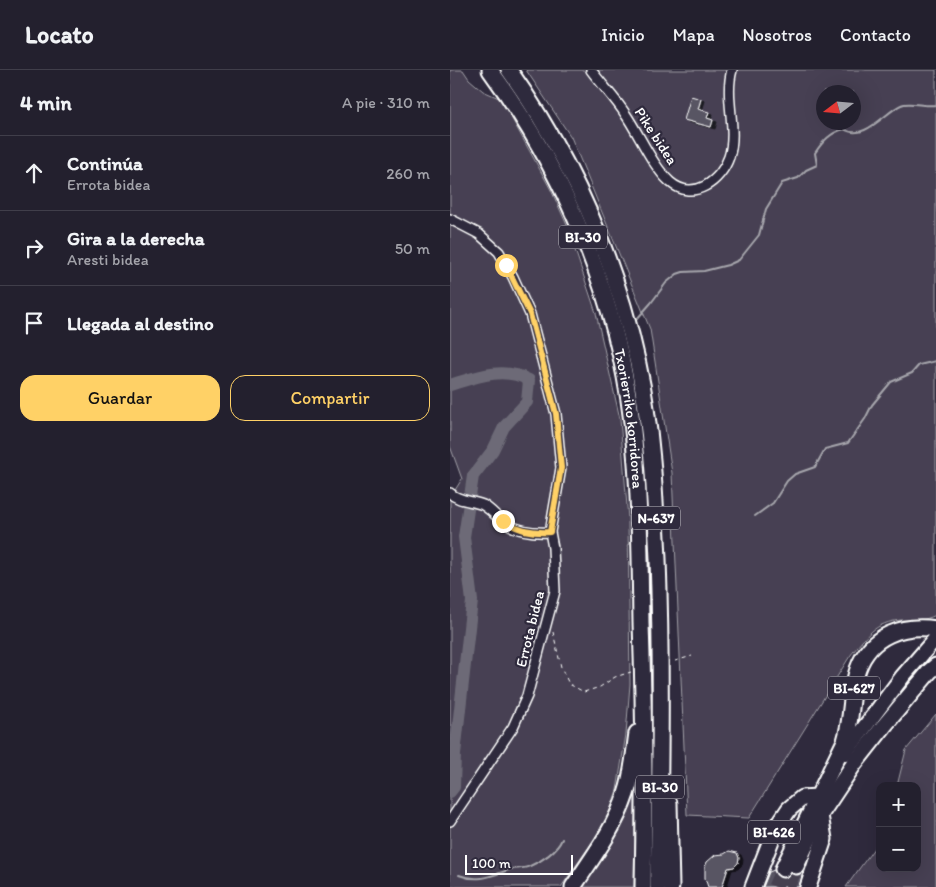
<!DOCTYPE html>
<html lang="es">
<head>
<meta charset="utf-8">
<style>
	:root { --surface:#23202e; --page:#2b2836; --text:#f1f3f6; --muted:#a3a3aa; --line:#403e4a; --accent:#ffd166 }
	body { margin:0; font-family:Itim,sans-serif; background:var(--page); color:var(--text) }
	.controls { position:absolute; right:15px; bottom:15px; display:grid; overflow:hidden; border-radius:10px; box-shadow:0 5px 20px #0002 }
	.controls button { width:45px; height:45px; display:grid; place-items:center; padding:0; border:0; border-bottom:1px solid var(--line); background:var(--surface); color:var(--text); font:25px sans-serif }
	.compass { position:absolute; left:366px; top:15px; width:45px; height:45px; border-radius:50%; background:var(--surface); box-shadow:0 5px 20px #0002; rotate:254deg }
	.scale { position:absolute; left:15px; bottom:12px; width:108px; box-sizing:border-box; padding-left:5px; border:2px solid #fff; border-top:0; font-size:14px; line-height:18px; white-space:nowrap; color:#fff; -webkit-text-stroke:4px #2f2a3d; paint-order:stroke }
	.stop { position:absolute; width:15px; height:15px; margin:-11px; border:4px solid #ffd166; border-radius:50%; background:#fff }
	.stop.end { background:#ffd166; border-color:#fff; box-shadow:0 1px 5px #0008 }
	.list { margin:0; padding:0; list-style:none }
	h2 { display:flex; justify-content:space-between; align-items:center; height:65px; margin:0; padding:0 20px; font-size:21px }
	h2 small { font-size:16px; font-weight:400; color:var(--muted) }
	.list li { display:grid; grid-template-columns:32px 1fr auto; gap:15px; align-items:center; box-sizing:border-box; height:75px; padding:0 20px; border-top:1px solid var(--line) }
	.list b { display:block; font-size:19px; white-space:nowrap }
	.list p { margin:0; font-size:16px; white-space:nowrap; color:var(--muted) }
	.list em { font-size:16px; font-style:normal; color:var(--muted) }
	.actions { display:flex; gap:10px; padding:15px 20px }
	.actions a { flex:1; padding:11px 0; border:1px solid var(--accent); border-radius:15px; text-align:center; font-size:18px; color:var(--accent) }
	.actions .main { background:var(--accent); color:#111 }
	.icon { flex:none; width:28px; height:28px; fill:none; stroke:currentColor; stroke-width:2; stroke-linecap:round; stroke-linejoin:round }
	.map { position:relative; flex:none; width:486px; height:817px; overflow:hidden }
	header { display:flex; align-items:center; gap:30px; box-sizing:border-box; height:70px; padding:0 25px; background:var(--surface); border-bottom:1px solid var(--line) }
	header strong { font-size:24px }
	nav { display:flex; gap:28px; margin-inline-start:auto; font-size:18px }
	main { display:flex }
	aside { flex:1; background:var(--surface) }
	.map>svg:first-child { display:block }
	.green { fill:#464152; stroke:#a2a0a8; fill-rule:evenodd }
	.lines { fill:none; stroke-linecap:round; stroke-linejoin:round }
	.stream { stroke:#a7a6ad; stroke-width:2 }
	.river { stroke:#6d6a77; stroke-width:12 }
	.building { fill:#595564; stroke:#fff; filter:url(#shadow) }
	.motorway-tunnel { stroke:#443f50; stroke-width:15; stroke-dasharray:15 8; stroke-linecap:butt }
	.minor-casing { stroke:#fff; stroke-width:12 }
	.trunk-casing { stroke:#fff; stroke-width:18 }
	.motorway-casing { stroke:#fff; stroke-width:19 }
	.path { stroke:#fff; stroke-width:1; stroke-dasharray:4 4; stroke-linecap:butt }
	.minor { stroke:#2f2a3d; stroke-width:9 }
	.trunk { stroke:#2f2a3d; stroke-width:14 }
	.motorway { stroke:#2f2a3d; stroke-width:15 }
	.route { stroke:#ffd166; stroke-width:6 }
	.labels { text-anchor:middle; stroke-width:4.5; stroke-linejoin:round; paint-order:stroke }
	.shield { fill:#2f2a3d; stroke:#c1bfc5; stroke-width:1 }
	.shield-label { font-size:14px; font-weight:bold; fill:#fff }
	.street-label { font-size:15px; fill:#fff; stroke:#2f2a3d }
</style>
</head>
<body>
<header>
<strong>Locato</strong>
<nav><a>Inicio</a><a>Mapa</a><a>Nosotros</a><a>Contacto</a></nav>
</header>
<main>
<aside>
<h2>4 min<small>A pie · 310 m</small></h2>
<ul class="list">
<li><svg class="icon" aria-label="ahead" viewBox="0 0 24 24"><path d="M12 20V5M6 11l6-6 6 6"/></svg><div><b>Continúa</b><p>Errota bidea</p></div><em>260 m</em></li>
<li><svg class="icon" aria-label="right" viewBox="0 0 24 24"><path d="M7 20v-9h11M14 6l5 5-5 5"/></svg><div><b>Gira a la derecha</b><p>Aresti bidea</p></div><em>50 m</em></li>
<li><svg class="icon" aria-label="arrive" viewBox="0 0 24 24"><path d="M6 21V4h12l-3 4 3 4H6"/></svg><div><b>Llegada al destino</b></div></li>
</ul>
<div class="actions"><a class="main">Guardar</a><a>Compartir</a></div>
</aside>
<div class="map">
<svg width="486" height="817" viewBox="0 0 486 817">
	<defs>
		<filter id="shadow"><feDropShadow dx="4" dy="2" stdDeviation="0" flood-color="#0009"/></filter>
	</defs>
	<rect width="100%" height="100%" fill="#2f2a3d"/>
	<filter id="ink" filterUnits="userSpaceOnUse"><feTurbulence type="fractalNoise" baseFrequency=".02" numOctaves="2"/><feDisplacementMap in="SourceGraphic" scale="10" xChannelSelector="R" yChannelSelector="G"/><feConvolveMatrix kernelMatrix="1 2 1 2 8 2 1 2 1" color-interpolation-filters="sRGB"/></filter>
	<g filter="url(#ink)">
		<path class="green" d="M0 0H13L19 9 33 21 51 29 101 120 116 153 146 243 170 349 178 449 180 614 176 664 167 720 159 743 150 761 111 817H0V428L12 409 0 376Z
			M76 0H486V545C474 551 465 550 452 550 425 552 416 566 400 586L299 748 237 745 222 403 200 259 121 67ZM373 22H403V52H373Z
			M486 644V817H396L430 770V798H467V716H447L456 680Z
			M186 698 184 817H129Z"/>
		<g class="lines">
			<path class="stream" d="M186 250 201 233 216 213 227 204 233 202 254 201 278 195 289 190 309 165 316 139 332 113 348 108 356 100 367 95 365 83C373 71 380 63 394 59 414 72 434 43 451 35 459 31 475 37 486 35
				M305 446 323 433 337 411 345 404 365 397 375 379 398 373 415 349 422 335 441 312 462 303 469 295 486 291
				M9 805C29 813 43 805 61 799 68 798 75 799 80 796 92 791 107 781 112 769"/>
			<path class="river" d="M0 315C26 307 53 296 79 310L77 332 54 357 43 380 23 406 14 467 22 531 5 684 4 717 0 722"/>
		</g>
		<path class="building" d="M241 26 251 29 248 39 259 42 257 48 263 50 261 57 234 50Z
			M279 781 287 783 289 788 288 793 284 797 278 798 272 817H258L255 808V797L257 792 265 785 274 784Z
			M324 800 328 807 333 808 341 804 347 805 353 802 349 817H313L319 802Z"/>
		<g class="lines">
			<path class="motorway-tunnel" d="M325 817 333 799
				M337 817 346 796"/>
			<g class="minor-casing">
				<path id="minor" d="M141 0C152 15 166 29 176 45 189 64 203 97 220 112 243 132 271 111 279 87 288 59 274 28 282 0
					M0 149 29 164 49 182 63 207 80 244 106 344 111 398 100 462 103 478 105 521 77 626 63 657 0 751
					M0 423C9 432 22 430 33 435 40 439 45 445 51 450 66 461 82 463 100 462"/>
			</g>
			<g class="trunk-casing">
				<path id="trunk" d="M395 683 453 606 486 568"/>
			</g>
			<g class="motorway-casing">
				<g id="motorway">
					<path id="s1" d="M40 0C115 102 167 227 182 352 190 419 190 486 191 553 194 641 195 729 193 817"/>
					<path d="M59 0C121 88 165 189 188 294 202 358 205 424 208 489 212 598 210 708 208 817"/>
					<path d="M219 733 221 817"/>
					<path d="M346 796 370 745"/>
					<path d="M333 799 395 671C403 647 400 621 408 599 420 565 453 554 486 559"/>
					<path d="M123 817C143 787 165 758 176 724 183 704 184 683 187 663"/>
					<path d="M303 817 325 760 339 739 352 728 367 727"/>
					<path d="M358 817 374 769 370 745 404 694 434 656 480 601 486 596"/>
				</g>
			</g>
			<path class="path" d="M103 562 111 597 119 614 134 622 150 617 165 607 181 602
				M225 591 242 586"/>
			<use href="#minor" class="minor"/>
			<use href="#trunk" class="trunk"/>
			<use href="#motorway" class="motorway"/>
		</g>
	</g>
	<g class="lines" filter="url(#ink)">
		<path class="route" d="M53 451C70 460 80 463 100 462L111 398 106 344 80 244 56 195"/>
	</g>
	<g class="labels">
		<g class="shield">
			<rect x="109" y="155.5" width="48" height="23" rx="4"/>
			<rect x="182" y="436.5" width="48" height="23" rx="4"/>
			<rect x="378" y="606.5" width="52" height="23" rx="4"/>
			<rect x="186" y="705.5" width="48" height="23" rx="4"/>
			<rect x="298" y="750.5" width="52" height="23" rx="4"/>
		</g>
		<g class="shield-label">
			<text x="133" y="172">BI-30</text>
			<text x="206" y="453">N-637</text>
			<text x="404" y="623">BI-627</text>
			<text x="210" y="722">BI-30</text>
			<text x="324" y="767">BI-626</text>
		</g>
		<g class="street-label">
			<text transform="translate(206 66) rotate(57)" y="5">Pike bidea</text>
			<text dy="5" stroke="none"><textPath href="#s1" startOffset="380">Txorierriko korridorea</textPath></text>
			<text transform="translate(80 559) rotate(-76)" y="5">Errota bidea</text>
		</g>
	</g>
</svg>
<div class="controls">
<button>+</button>
<button>−</button>
</div>
<svg class="compass" viewBox="-18 -18 36 36"><path d="M0-13l5 13h-10z" fill="#e53935"/><path d="M0 13l5-13h-10z" fill="#a3a3aa"/></svg>
<div class="scale">100 m</div>
<div class="stop" style="left:56px;top:195px"></div>
<div class="stop end" style="left:53px;top:451px"></div>
</div>
</main>
</body>
</html>
